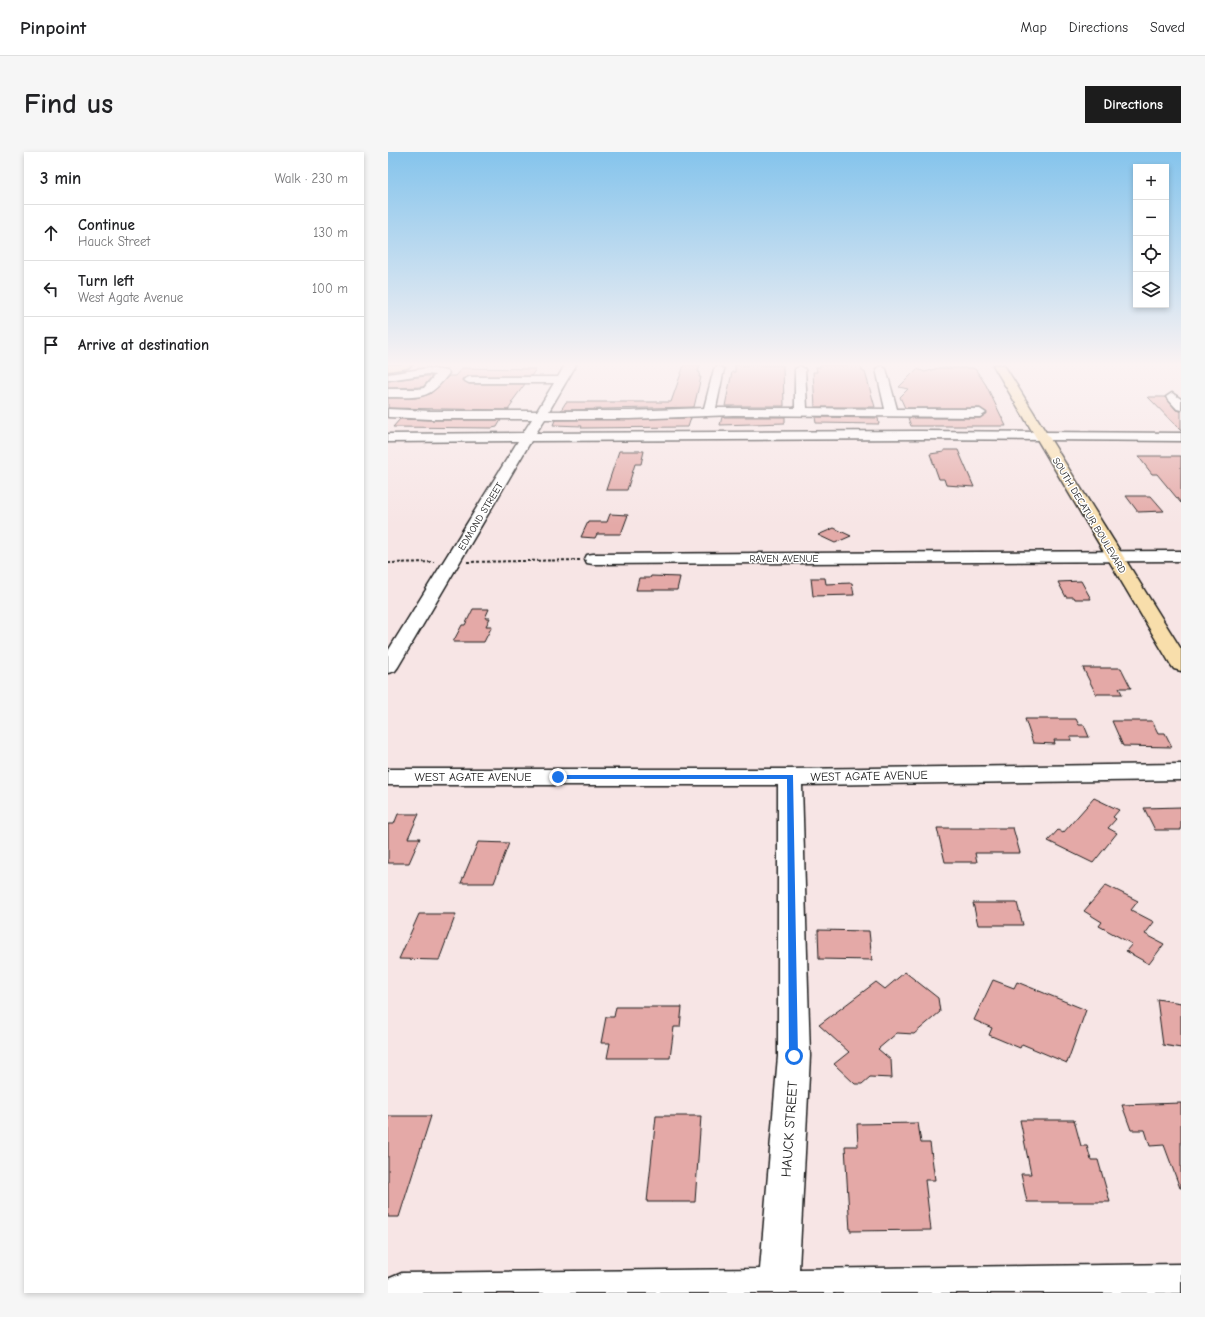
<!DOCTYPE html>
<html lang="en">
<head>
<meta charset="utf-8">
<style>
	:root { --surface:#fff; --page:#f6f6f6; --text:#202124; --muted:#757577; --line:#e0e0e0; --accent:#1c1c1c }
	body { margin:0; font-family:"Comic Neue",sans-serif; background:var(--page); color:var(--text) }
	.controls { position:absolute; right:12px; top:12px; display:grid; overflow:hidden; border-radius:0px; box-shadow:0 2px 6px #0003 }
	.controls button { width:36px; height:36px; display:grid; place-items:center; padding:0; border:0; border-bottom:1px solid var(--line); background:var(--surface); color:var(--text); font:20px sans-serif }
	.stop { position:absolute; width:12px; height:12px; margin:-9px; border:3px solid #1a73e8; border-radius:50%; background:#fff }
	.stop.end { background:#1a73e8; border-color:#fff; box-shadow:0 1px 4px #0008 }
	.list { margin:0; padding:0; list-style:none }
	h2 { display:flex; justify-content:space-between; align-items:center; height:52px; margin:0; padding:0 16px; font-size:17px }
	h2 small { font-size:13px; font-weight:400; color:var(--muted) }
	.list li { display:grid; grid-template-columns:26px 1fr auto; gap:12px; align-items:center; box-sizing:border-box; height:56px; padding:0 16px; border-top:1px solid var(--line) }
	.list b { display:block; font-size:15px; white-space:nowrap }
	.list p { margin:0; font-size:13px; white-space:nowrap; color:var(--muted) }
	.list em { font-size:13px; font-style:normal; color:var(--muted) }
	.icon { flex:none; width:22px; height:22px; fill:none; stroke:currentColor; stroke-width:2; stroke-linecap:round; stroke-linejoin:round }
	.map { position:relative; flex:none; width:793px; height:1141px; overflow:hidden; border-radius:0px }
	header { display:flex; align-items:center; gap:24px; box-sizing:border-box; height:56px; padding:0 20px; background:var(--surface); border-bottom:1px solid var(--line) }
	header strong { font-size:19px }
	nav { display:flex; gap:22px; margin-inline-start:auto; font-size:14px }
	.intro { display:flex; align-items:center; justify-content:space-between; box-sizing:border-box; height:96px; padding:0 24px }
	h1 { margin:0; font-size:28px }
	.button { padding:10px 18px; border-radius:0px; background:var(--accent); color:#fff; font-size:14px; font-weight:700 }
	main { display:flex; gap:24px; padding:0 24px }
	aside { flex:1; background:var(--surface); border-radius:0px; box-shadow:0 2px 6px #0003 }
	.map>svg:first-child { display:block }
	.building { fill:#e4a9a7; stroke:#1c1c1c }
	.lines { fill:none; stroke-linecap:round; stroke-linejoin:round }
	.minor-casing { stroke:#1c1c1c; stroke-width:3 }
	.major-casing { stroke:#1c1c1c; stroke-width:3 }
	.highway-casing { stroke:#1c1c1c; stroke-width:3 }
	.path { stroke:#1c1c1c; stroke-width:2; stroke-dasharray:3 2; stroke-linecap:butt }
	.minor { fill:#fff; fill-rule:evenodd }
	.major { fill:#f8deab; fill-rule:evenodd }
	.highway { fill:#f8deab; fill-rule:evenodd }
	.route { fill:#1a73e8 }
	.labels { text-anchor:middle; stroke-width:3; stroke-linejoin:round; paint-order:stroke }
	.far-street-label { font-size:10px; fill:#1c1c1c; stroke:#fff }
	.street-label { font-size:12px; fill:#1c1c1c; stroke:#fff }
	.near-street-label { font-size:14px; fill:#1c1c1c; stroke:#fff }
</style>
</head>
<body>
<header>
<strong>Pinpoint</strong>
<nav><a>Map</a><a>Directions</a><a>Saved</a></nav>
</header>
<div class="intro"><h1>Find us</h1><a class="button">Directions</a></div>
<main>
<aside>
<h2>3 min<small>Walk · 230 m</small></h2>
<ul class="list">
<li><svg class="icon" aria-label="ahead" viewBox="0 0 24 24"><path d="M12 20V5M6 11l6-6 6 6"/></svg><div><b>Continue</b><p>Hauck Street</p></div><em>130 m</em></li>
<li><svg class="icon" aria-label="left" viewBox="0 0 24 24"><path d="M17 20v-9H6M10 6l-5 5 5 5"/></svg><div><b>Turn left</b><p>West Agate Avenue</p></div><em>100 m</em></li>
<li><svg class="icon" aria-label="arrive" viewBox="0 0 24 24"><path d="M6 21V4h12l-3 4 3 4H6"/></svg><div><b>Arrive at destination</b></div></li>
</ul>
</aside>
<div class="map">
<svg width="793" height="1141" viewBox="0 0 793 1141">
	<rect width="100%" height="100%" fill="#f7e5e5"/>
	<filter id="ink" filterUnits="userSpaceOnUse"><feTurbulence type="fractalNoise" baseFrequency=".025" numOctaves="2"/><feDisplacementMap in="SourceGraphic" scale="8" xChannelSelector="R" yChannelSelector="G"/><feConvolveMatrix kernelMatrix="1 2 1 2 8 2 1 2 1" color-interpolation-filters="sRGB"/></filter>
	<g filter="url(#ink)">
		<path class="building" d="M296 213H312L310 220H312L311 225H313L306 255 173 258 178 250H283Z
			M347 213H395L396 254H337L344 220H347Z
			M432 213H472L475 220H477L487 255H427L425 220H429L428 215H432Z
			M74 216 148 217 143 224H81L74 227 81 232H137L123 251H125L120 258 0 256V246H28L42 242 61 224H67Z
			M550 216H585L588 218 598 233 618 274H523L520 266H592L599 261 592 256H517L512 245 520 237 511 235 529 217 537 220Z
			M38 224H44L35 235 0 236V229Z
			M760 245H777L788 258 793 259V279Z
			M334 265H397V271L332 273Z
			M427 265 490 266 491 272 428 271Z
			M303 266 300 275H298L193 276 194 274 165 273 167 268Z
			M12 267 43 268H113L109 275 104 276 5 275Z
			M556 298H570L586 335 558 333 556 327H551L542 302 556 300Z
			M231 299H256L253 312H247L239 338H218Z
			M750 304H793V351L769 322H764Z
			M738 344H763L776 359 750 360Z
			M222 362 240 363 233 382H209L207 386 193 385 200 370H219Z
			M446 376 463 384 447 391 430 383Z
			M263 424 292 425 289 438H248L251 426H262Z
			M423 426H437L438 432 464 431 466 443 425 444Z
			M693 429 703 447H687L686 445H678L670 430Z
			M85 457H101L97 466H102L98 474H104L96 490H65L74 473H77Z
			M695 516H733L743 536H731L734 542H708Z
			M637 567H688L691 573H696L701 585H682L684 588H666L667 592 645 591Z
			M724 569H764L770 581H777L784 595 735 594Z
			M706 646 731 658 725 665 728 667 720 676 729 681 705 711 660 689 670 678 675 681Z
			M793 655V678H767L756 656Z
			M10 662H31L20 686H32L21 711H0V672H6Z
			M549 676H625L632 701H587L589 710H557Z
			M90 690 121 691 106 731H73Z
			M718 733 750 749 743 758 766 770 757 782 776 792 761 812 738 799 744 792 711 774 714 770 696 759Z
			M585 751H629L635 773H590Z
			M31 762H68L51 808 11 807Z
			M430 778 481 779 484 808 431 807Z
			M517 820 550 846 552 860 526 882 509 881 490 897 503 908 504 926 482 925 474 932H467L446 912 461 900 431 873 488 830 497 837Z
			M605 828 626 836 629 830 698 858 679 911 634 892 632 896 601 883 604 876 586 868Z
			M769 847 793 851V896L775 893Z
			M228 855H294L292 875H286L282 906H219L222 891H213L218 865H226Z
			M793 951V1036H792L776 993 762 994 757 978H743L734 953Z
			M0 964H43L11 1065H0Z
			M268 964H313L307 1050H259Z
			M632 968H686L693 994H699L703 1008H710L722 1050H639L633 1022H643Z
			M530 971 533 991H542L547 1028H537L543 1078 462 1079 457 994H470L469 972Z"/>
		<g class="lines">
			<g class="minor-casing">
				<path id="minor" d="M177 213H188L161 259H242L316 256 326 217 331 214 336 217 328 256H407V217L412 214 417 217 419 256 497 257 488 217 493 214 498 217 509 257H592L598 261 592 265 345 263 242 267H157L148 281 530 279 793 281V289L530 287 143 289 10 515 7 519 0 521V499L130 289 0 290V282L135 281 144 267H43L0 265V257L43 259H149L166 231H81L75 228 81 225H170Z
					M40 216 59 219 61 221C41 249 31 245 0 245V237H29L36 236 47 223 40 222 0 228V222Z
					M784 241 793 247V258L789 257 778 245Z
					M793 399V409L205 412 199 411 197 407 199 403 205 402Z
					M793 612V628L414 633 422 904 411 1117 793 1112V1141H0V1127L14 1121 372 1117 390 904V633H0V617H402Z"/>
			</g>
			<g class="major-casing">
				<path id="major" d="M605 213H616L793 497V519L786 517 783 513Z"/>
			</g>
			<g class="highway-casing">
				<path id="highway" d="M0 213H24L19 216 0 219Z"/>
			</g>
			<path class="path" d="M79 410 192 408
				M0 411 46 410"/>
			<use href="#minor" class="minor"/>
			<use href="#major" class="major"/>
			<use href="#highway" class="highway"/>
		</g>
	</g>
	<linearGradient id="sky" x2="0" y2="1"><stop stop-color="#85c4ec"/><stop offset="0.57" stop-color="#fbf3f3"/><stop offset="1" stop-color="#fbf3f3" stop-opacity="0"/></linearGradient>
	<rect width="793" height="373" fill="url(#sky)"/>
	<path class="route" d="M170 623H405L410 904 409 907 406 909 401 904 399 627H168L167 625Z"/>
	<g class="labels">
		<g class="far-street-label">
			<text transform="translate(702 363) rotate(59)" y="4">SOUTH DECATUR BOULEVARD</text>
			<text transform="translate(92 364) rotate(-59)" y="4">EDMOND STREET</text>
			<text x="396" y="410">RAVEN AVENUE</text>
		</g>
		<g class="street-label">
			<text transform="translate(481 624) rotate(-1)" y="4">WEST AGATE AVENUE</text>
			<text x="85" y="629">WEST AGATE AVENUE</text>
		</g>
		<g class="near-street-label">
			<text transform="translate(401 977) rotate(-86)" y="5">HAUCK STREET</text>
		</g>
	</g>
</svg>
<div class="controls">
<button>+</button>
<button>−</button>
<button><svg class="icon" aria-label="locate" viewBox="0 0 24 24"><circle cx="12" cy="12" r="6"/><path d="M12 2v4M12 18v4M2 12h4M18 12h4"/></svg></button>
<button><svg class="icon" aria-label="layers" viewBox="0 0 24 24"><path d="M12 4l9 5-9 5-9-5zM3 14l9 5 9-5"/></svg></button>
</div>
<div class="stop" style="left:406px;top:904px"></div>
<div class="stop end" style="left:170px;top:625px"></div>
</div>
</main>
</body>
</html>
